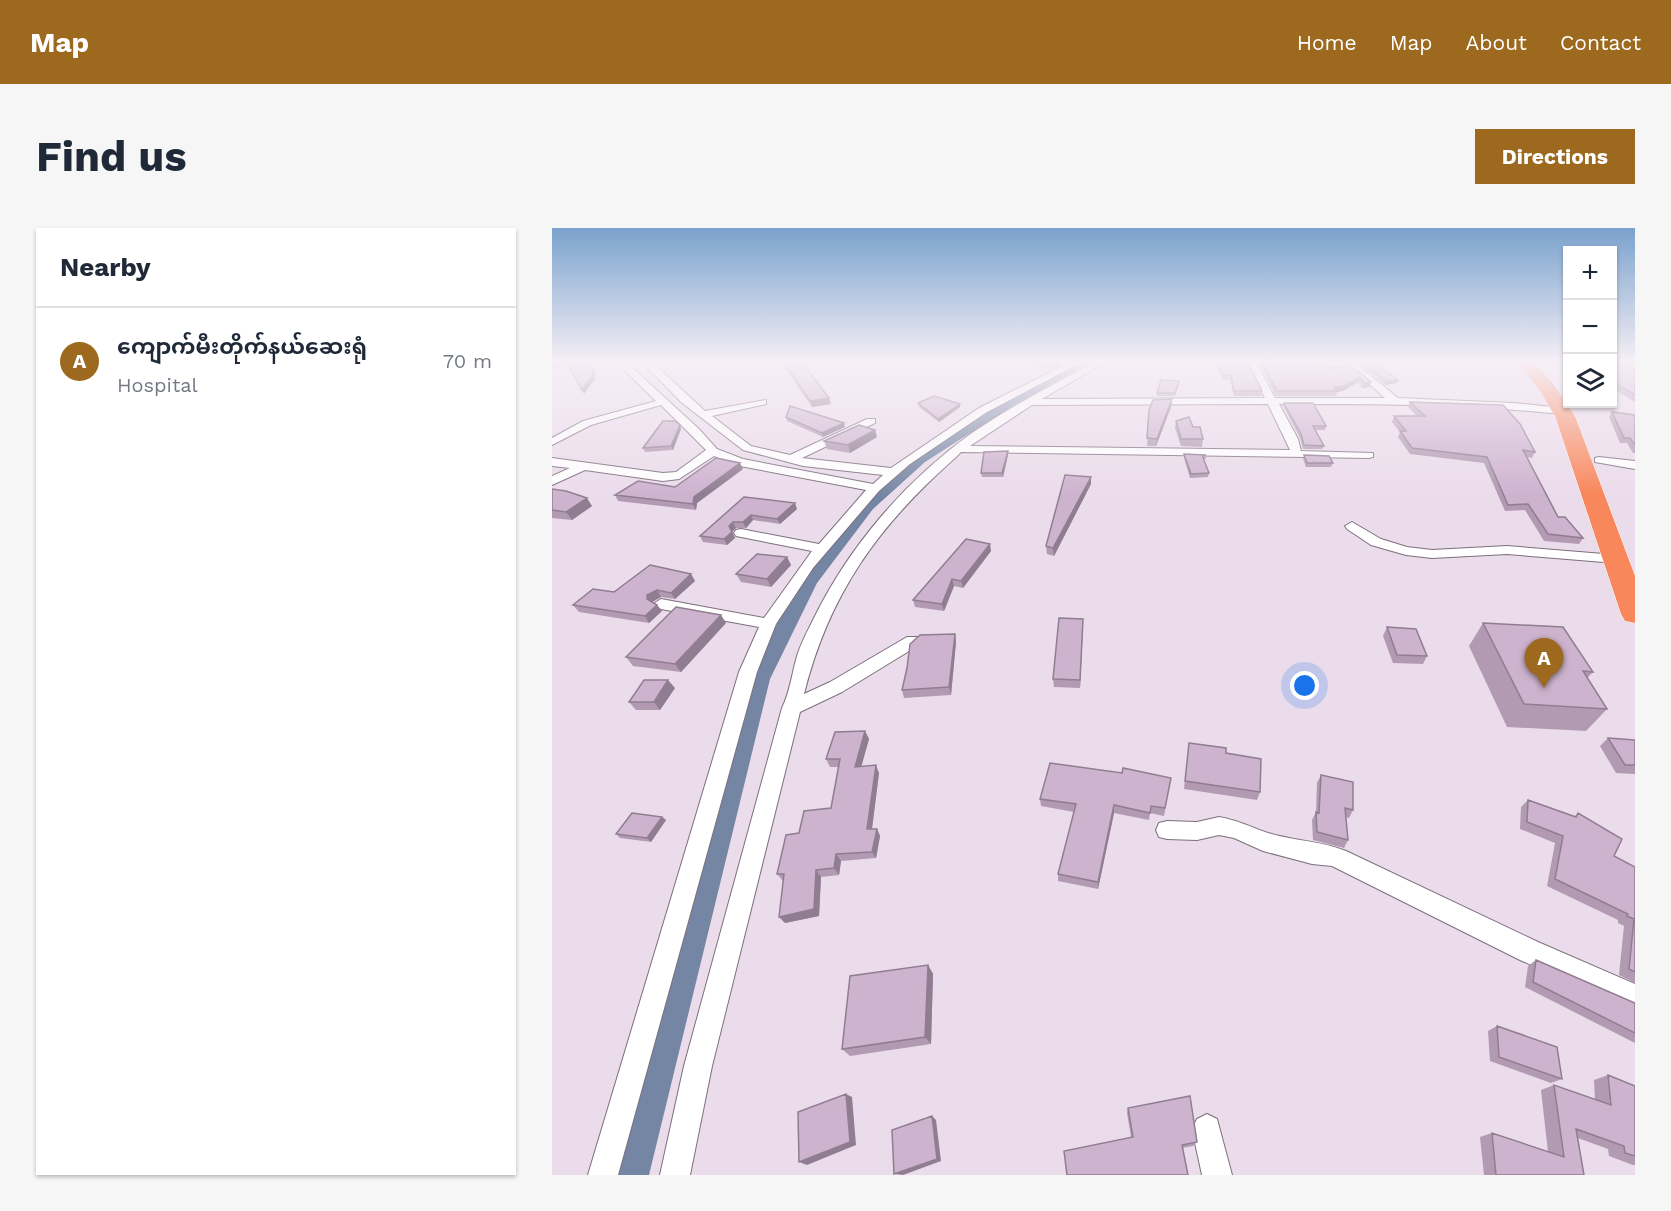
<!DOCTYPE html>
<html lang="en">
<head>
<meta charset="utf-8">
<style>
	:root { --surface:#fff; --page:#f6f6f7; --text:#1f2937; --muted:#747a83; --line:#e0e1e3; --accent:#9c691f }
	body { margin:0; font-family:"Work Sans","Noto Sans Myanmar",sans-serif; background:var(--page); color:var(--text) }
	.controls { position:absolute; right:18px; top:18px; display:grid; overflow:hidden; border-radius:0px; box-shadow:0 2px 4px #0004 }
	.controls button { width:54px; height:54px; display:grid; place-items:center; padding:0; border:0; border-bottom:2px solid var(--line); background:var(--surface); color:var(--text); font:30px sans-serif }
	.you { position:absolute; left:753px; top:458px; width:21px; height:21px; margin:-15px; border:4px solid #fff; border-radius:50%; background:#1a73e8; box-shadow:0 0 0 9px #1a73e833 }
	.badge { display:grid; place-items:center; width:39px; height:39px; border-radius:50%; background:var(--accent); color:#fff; font-size:20px; font-weight:700 }
	.pin { position:absolute; translate:-50% -50px; filter:drop-shadow(0 2px 3px #0008) }
	.pin::after { content:''; position:absolute; top:32px; width:21px; height:18px; background:inherit; clip-path:polygon(0 0,100% 0,50% 100%) }
	.list { margin:0; padding:0; list-style:none }
	h2 { display:flex; justify-content:space-between; align-items:center; height:78px; margin:0; padding:0 24px; font-size:26px }
	h2 small { font-size:20px; font-weight:400; color:var(--muted) }
	.list li { display:grid; grid-template-columns:39px 1fr auto; gap:18px; align-items:center; box-sizing:border-box; height:108px; padding:0 24px; border-top:2px solid var(--line) }
	.list b { display:block; font-size:22px; white-space:nowrap }
	.list p { margin:0; font-size:20px; white-space:nowrap; color:var(--muted) }
	.list em { font-size:20px; font-style:normal; color:var(--muted) }
	.icon { flex:none; width:33px; height:33px; fill:none; stroke:currentColor; stroke-width:2; stroke-linecap:round; stroke-linejoin:round }
	.map { position:relative; flex:none; width:1083px; height:947px; overflow:hidden; border-radius:0px }
	header { display:flex; align-items:center; gap:36px; box-sizing:border-box; height:84px; padding:0 30px; background:var(--accent); color:#fff }
	header strong { font-size:28px }
	nav { display:flex; gap:33px; margin-inline-start:auto; font-size:21px }
	.intro { display:flex; align-items:center; justify-content:space-between; box-sizing:border-box; height:144px; padding:0 36px }
	h1 { margin:0; font-size:42px }
	.button { padding:15px 27px; border-radius:0px; background:var(--accent); color:#fff; font-size:21px; font-weight:700 }
	main { display:flex; gap:36px; padding:0 36px }
	aside { flex:1; background:var(--surface); border-radius:0px; box-shadow:0 2px 4px #0004 }
	.map>svg:first-child { display:block }
	.lines { fill:none; stroke-linecap:round; stroke-linejoin:round }
	.canal { fill:#7586a4; fill-rule:evenodd }
	.street-casing { stroke:#7c6f7c; stroke-width:2 }
	.highway-casing { stroke:#fff; stroke-width:1 }
	.street { fill:#fff; fill-rule:evenodd }
	.highway { fill:#f9875c; fill-rule:evenodd }
	.wall { fill:#b19ab2 }
	.shaded-wall { fill:#907d91 }
	.building { fill:#ceb3cf; stroke:#907d91; stroke-width:1.5 }
</style>
</head>
<body>
<header>
<strong>Map</strong>
<nav><a>Home</a><a>Map</a><a>About</a><a>Contact</a></nav>
</header>
<div class="intro"><h1>Find us</h1><a class="button">Directions</a></div>
<main>
<aside>
<h2>Nearby<small></small></h2>
<ul class="list">
<li><span class="badge">A</span><div><b>ကျောက်မီးတိုက်နယ်ဆေးရုံ</b><p>Hospital</p></div><em>70 m</em></li>
</ul>
</aside>
<div class="map">
<svg width="1083" height="947" viewBox="0 0 1083 947">
	<rect width="100%" height="100%" fill="#ebdceb"/>
	<g class="lines">
		<path class="canal" d="M524 134H539L462 177 373 234 321 281 265 355 218 451 97 947H59L196 451 247 354 309 275 363 228 454 171Z"/>
		<g class="street-casing">
			<path id="street" d="M0 134H15L0 139Z
				M64 134H74L147 201 165 221 191 231 321 256 331 247 251 238 191 222 129 174 90 134H100L153 183 214 172V176L160 188 199 218 238 227 315 191H323V195L250 230 339 240 427 180 518 134H530L435 184 358 236 327 263 261 340 224 396 205 444 66 947H36L187 444 207 399 109 381 101 376 109 371 212 390 260 323 184 308 182 305 184 302 189 301 267 316 314 262 188 238 162 228 127 251 111 253 33 242 0 257V248L18 240 0 238V230L111 245 124 244 154 222 109 177 39 197 0 217V210L31 193 104 173Z
				M543 134H554L490 171 713 170 695 134H704L723 170H833L792 134H802L846 170 961 175 1010 180 1015 183 1010 186C916 176 821 176 727 176L746 211 749 223 821 225V229L817 230 409 224 403 230C326 298 277 366 252 466L278 454 355 409H367L369 413 367 417 290 464 248 484 160 838 138 947H108L132 838 230 480C238 464 240 445 245 428 249 415 256 402 262 390 298 317 354 252 420 205 459 178 501 157 543 134ZM716 176 738 222 418 218 480 177Z
				M1047 229 1083 233V241L1043 234V230Z
				M800 294 829 311 855 319 880 322 955 318 1064 327 1071 331 1064 335 955 326 880 330 854 327 819 317 795 301 793 298Z
				M667 589C685 592 699 599 716 605 742 613 769 613 794 623L986 714 1083 756V782L968 732 780 638 760 636 711 623 682 610 667 607 645 612 615 611 607 609 604 602 607 595 615 593 645 594Z
				M655 886 665 891 680 947H650L640 901 645 891Z"/>
		</g>
		<g class="highway-casing">
			<path id="highway" d="M965 134H982L1002 157 1023 188 1083 348V395L1073 393 1069 386 1003 188 988 163Z"/>
		</g>
		<use href="#street" class="street"/>
		<use href="#highway" class="highway"/>
	</g>
	<path class="wall" d="M232 134 279 176 260 179 233 140Z
		M475 134H513L499 141Z
		M661 134H696L710 163 709 168H682L678 152H671Z
		M707 134H768L775 140 800 138 817 159 810 160 806 154 791 163 785 164 784 168H724Z
		M1060 134H1083V174L1060 160Z
		M815 138 832 139 830 141 845 155 833 157 814 141Z
		M627 157 623 168H605V165Z
		M620 171 619 179 604 218H595L597 182Z
		M858 174 983 224 980 230 975 229 1006 289 1031 310 1027 316 992 313 973 282 953 283 932 235 858 226 846 209 848 204 840 194 842 188H865L856 179Z
		M366 175 408 176V179L387 194 367 179Z
		M732 175 774 198 773 202H763L772 218 770 221H751L748 210 731 178Z
		M1060 184 1083 187V225H1081L1075 215H1068L1057 189Z
		M234 189 293 199 271 209 235 193Z
		M624 193 641 199 651 211 650 219 629 218 623 200Z
		M129 201 121 222 93 224 91 220Z
		M325 209 298 225 275 221 272 213Z
		M632 226 654 227V231H651L657 245 656 249 638 250 632 230Z
		M456 227 451 249H430L429 245Z
		M752 227 781 235 779 239H754L751 231Z
		M191 241 145 275 144 282 66 273 63 267 123 259Z
		M539 249V256L502 328 495 326 494 318Z
		M0 261 40 278 20 292 0 290Z
		M192 269 245 281 228 296 201 292 194 300H184L180 304 183 310 175 317 151 314 148 308Z
		M439 323 411 360 402 358 392 383 363 379 361 372Z
		M235 329 239 337 219 359 189 354 184 346Z
		M139 346 143 353 123 371 109 369 100 374 105 377 110 383 97 395 27 384 21 377 62 364Z
		M531 391 528 460 502 459 501 451Z
		M174 395 129 444 81 438 74 429Z
		M931 395 1041 444 1035 450 1055 481 1034 503 955 499 917 418Z
		M835 399 875 428 871 436 841 435 831 408Z
		M403 406 404 414 399 467 352 470 350 462 355 440Z
		M123 460 108 482H84L77 474Z
		M313 503 317 511 309 538 327 545 320 601H325L328 608 324 630 289 633 287 647 269 649 267 688 233 695 231 653 225 646 247 605 279 580 286 539H278L274 531Z
		M1056 510 1083 512V546L1064 545 1048 518Z
		M637 515 708 564 705 572 632 561Z
		M570 545 619 550 612 588 598 585 597 592 562 585 546 661 506 653V646L522 584 489 578 488 571Z
		M769 547 801 582 797 590 794 589 796 612 792 620 761 612 760 592 764 584 765 555Z
		M976 572 1022 589 1026 585 1062 628 1083 639V755L1067 747 1072 698 1066 695V692L995 658 1003 615 968 601 969 579Z
		M110 589 114 592 99 614 68 610 64 606Z
		M984 732 1083 775V815L973 759 976 738Z
		M376 737 381 746 379 816 298 828 290 821Z
		M945 798 1010 851 999 855 938 833 936 803Z
		M1056 847 1083 858V937H1081L1057 928 1056 921 1026 910 1032 947H932L928 909 940 905 996 924 989 862 1002 857 1043 872 1042 852Z
		M576 880 645 914 641 918 630 920 579 909 575 885Z"/>
	<path class="shaded-wall" d="M500 134H513L499 141 498 135Z
		M41 140 43 144V151L32 166 30 162Z
		M808 149 806 154 791 163 785 164V163L782 159Z
		M846 152 845 155 833 157 835 153Z
		M819 154 817 159 810 160 812 155Z
		M277 170 279 176 260 179 258 173Z
		M620 171 619 179 604 218 605 211Z
		M408 176V179L387 194 386 191Z
		M292 195 293 199 271 209 270 205Z
		M128 197 129 201 121 222 119 218Z
		M323 202 325 209 298 225 296 217Z
		M456 223V227L451 249 450 245Z
		M188 235 191 241 145 275 144 282 141 276 142 269Z
		M539 249V256L502 328 501 320Z
		M35 270 40 278 20 292 14 284Z
		M243 275 245 281 228 296 225 291Z
		M199 287 201 292 194 300 191 294Z
		M181 294 184 300 180 304 177 298Z
		M180 304 183 310 175 317 172 311Z
		M438 316 439 323 411 360 409 353Z
		M235 329 239 337 219 359 215 351Z
		M139 346 143 353 123 371 119 365Z
		M400 351 402 358 392 383 390 376Z
		M105 362 109 369 100 374 95 371V367Z
		M105 377 110 383 97 395 93 388Z
		M169 387 174 395 129 444 123 436Z
		M531 391V399L528 460V452Z
		M403 406 404 414 399 467 397 459Z
		M116 452 123 460 108 482 102 474Z
		M313 503 317 511 307 547 303 539Z
		M324 537 327 545 319 608 315 601Z
		M562 577V585L546 661V654Z
		M110 589 114 592 99 614 95 610Z
		M325 601 328 608 324 630 320 624Z
		M284 626 289 633 287 647 282 640Z
		M264 642 269 649 267 688 233 695 227 689Z
		M376 737 381 746 379 816 373 809Z
		M294 866 300 869 304 917 255 937 247 934Z
		M380 888 384 892 389 933 351 947 342 946Z"/>
	<path class="building" d="M14 134H32L41 140V147L30 162Z
		M232 134H250L277 170 258 173Z
		M665 134H696L710 163H682L679 147 672 148Z
		M710 134H768L775 140 800 138 819 154 812 155 808 149 792 158 782 159 785 163H725Z
		M1060 134H1083V167L1060 153Z
		M833 136 828 139 846 152 835 153 815 138Z
		M609 152 627 153 623 165H605Z
		M382 168 408 176 386 191 366 175Z
		M620 171 605 211 595 210 597 182 601 172Z
		M858 174 951 177 968 196 983 224 971 222 1006 289H1013L1031 310 996 306 976 276 956 277 935 229 860 220 848 203H854L842 188H873Z
		M732 175H761L774 198H761L772 218 752 217 749 206Z
		M238 178 292 195 270 205 234 189Z
		M1060 184 1083 187V217L1078 210H1072Z
		M637 189 641 199H648L651 211H629L624 193Z
		M111 193H123L128 197 119 218 91 220Z
		M307 197 323 202 296 217 272 213Z
		M456 223 450 245H429L432 224Z
		M632 226 654 227H650L657 245 639 246Z
		M752 227 777 228 781 235H755Z
		M164 230 188 235 142 269 141 276 63 267 86 253 123 259Z
		M513 247 539 249 501 320 494 318Z
		M0 261 14 263 35 270 14 284 0 282Z
		M192 269 243 275 225 291 199 287 191 294H181L177 298 180 304 172 311 148 308Z
		M414 311 438 316 409 353 400 351 390 376 361 372Z
		M205 326 235 329 215 351 184 346Z
		M98 337 139 346 119 365 105 362 95 367V371L105 377 93 388 21 377 41 361 62 364Z
		M124 379 169 387 123 436 74 429Z
		M507 390 531 391 528 452 501 451Z
		M931 395 1011 399 1041 444 1031 443 1055 481 972 476Z
		M835 399 864 401 875 428 845 427Z
		M403 406 397 459 350 462 355 440 358 416 368 407Z
		M92 452H116L102 474H77Z
		M313 503 303 539 324 537 315 601H325L320 624 284 626 282 640 264 642 262 681 227 689 232 646H225L234 607 247 605 252 583 279 580 288 531H274L283 504Z
		M1056 510 1083 512V537H1073Z
		M637 515 674 520V525L709 531 708 564 633 553Z
		M498 535 570 545 571 540 619 550 613 580 599 578 598 585 562 577 546 654 506 646 524 576 488 571Z
		M769 547 801 554V582L793 580 796 612 765 604 764 584 767 585Z
		M976 572 1024 589 1026 585 1070 611 1062 628 1083 639V744L1077 741 1082 691 1075 688 1076 686 1003 651 1011 608 975 594Z
		M80 585 110 589 95 610 64 606Z
		M984 732 1083 775V805L981 754Z
		M376 737 373 809 290 821 298 748Z
		M945 798 1005 819 1010 851 947 829Z
		M1056 847 1083 858V928L1073 925 1072 918 1024 901 1032 947H944L940 905 1012 929 1002 857 1059 877Z
		M294 866 298 914 247 934 246 884Z
		M638 868 645 914 630 917 636 947H515L512 923 581 909 576 880Z
		M380 888 385 931 342 946 340 902Z"/>
	<linearGradient id="sky" x2="0" y2="1"><stop stop-color="#7aa2cd"/><stop offset="0.5" stop-color="#f6eff6"/><stop offset="1" stop-color="#f6eff6" stop-opacity="0"/></linearGradient>
	<rect width="1083" height="267" fill="url(#sky)"/>
</svg>
<div class="controls">
<button>+</button>
<button>−</button>
<button><svg class="icon" aria-label="layers" viewBox="0 0 24 24"><path d="M12 4l9 5-9 5-9-5zM3 14l9 5 9-5"/></svg></button>
</div>
<div class="you"></div>
<div class="pin badge" style="left:992px;top:460px">A</div>
</div>
</main>
</body>
</html>
